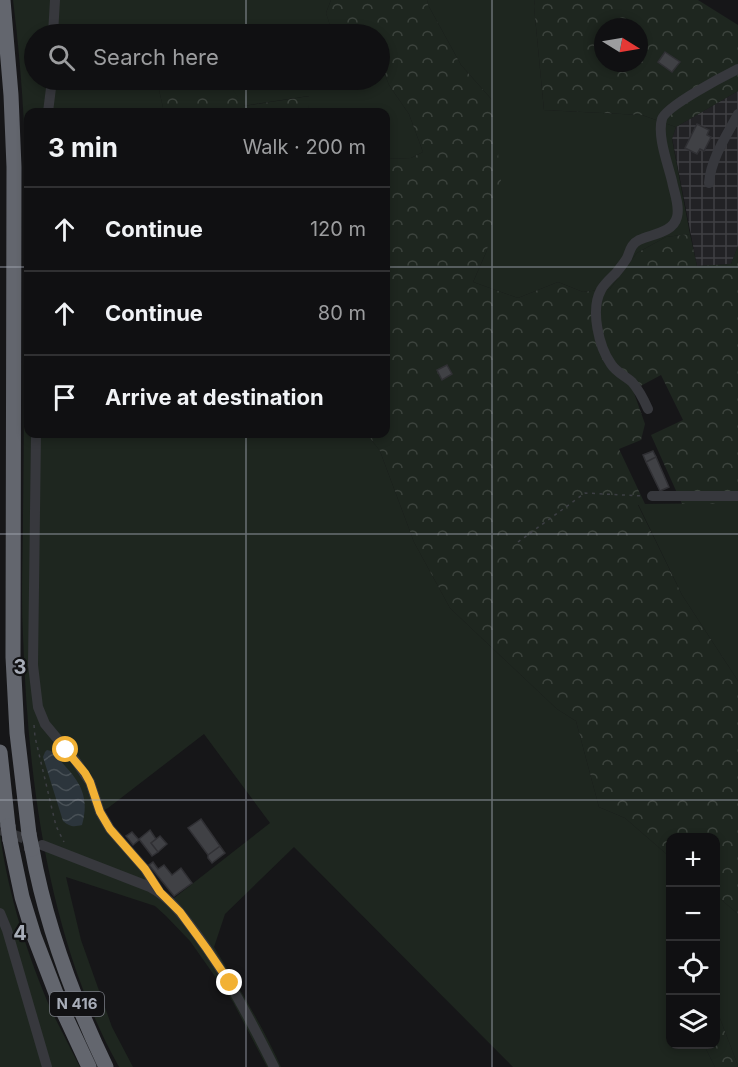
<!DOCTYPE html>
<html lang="en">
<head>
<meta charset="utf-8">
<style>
	:root { --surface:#101012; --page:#1e1e20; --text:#f1f3f6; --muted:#9c9d9f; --line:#303032 }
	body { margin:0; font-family:Inter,sans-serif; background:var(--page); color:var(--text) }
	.controls { position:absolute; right:18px; bottom:18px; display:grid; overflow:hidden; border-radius:12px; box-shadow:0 3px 9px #0003 }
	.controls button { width:54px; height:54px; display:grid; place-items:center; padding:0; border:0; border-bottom:2px solid var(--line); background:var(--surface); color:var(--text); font:30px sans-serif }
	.compass { position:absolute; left:594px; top:18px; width:54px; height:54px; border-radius:50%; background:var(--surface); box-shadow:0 3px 9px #0003; rotate:101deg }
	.stop { position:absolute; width:18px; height:18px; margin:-14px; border:4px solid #f2b134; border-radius:50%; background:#fff }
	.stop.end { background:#f2b134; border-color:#fff; box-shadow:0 2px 6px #0008 }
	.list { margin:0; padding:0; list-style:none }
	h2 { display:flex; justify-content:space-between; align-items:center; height:78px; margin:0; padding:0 24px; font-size:26px }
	h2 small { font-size:20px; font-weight:400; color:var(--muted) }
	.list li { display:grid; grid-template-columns:39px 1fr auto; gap:18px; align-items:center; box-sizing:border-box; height:84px; padding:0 24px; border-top:2px solid var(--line) }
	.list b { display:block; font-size:22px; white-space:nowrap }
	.list em { font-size:20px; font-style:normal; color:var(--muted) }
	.icon { flex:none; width:33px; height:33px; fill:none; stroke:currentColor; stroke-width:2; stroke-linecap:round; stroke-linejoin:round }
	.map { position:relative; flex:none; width:738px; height:1067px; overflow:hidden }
	.search { position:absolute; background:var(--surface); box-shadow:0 3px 9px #0003; left:24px; top:24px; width:366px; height:66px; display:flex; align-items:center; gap:15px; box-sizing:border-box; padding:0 21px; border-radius:33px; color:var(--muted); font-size:22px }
	.panel { position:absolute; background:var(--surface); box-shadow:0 3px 9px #0003; left:24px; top:108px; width:366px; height:330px; border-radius:12px }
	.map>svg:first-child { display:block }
	.industrial { fill:url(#industrial-grid) }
	.grass { fill:#1e261f; fill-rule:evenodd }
	.forest { fill:url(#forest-crowns); fill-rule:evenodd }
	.water { fill:url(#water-waves) }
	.building { fill:#404145; stroke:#303034; stroke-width:1.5 }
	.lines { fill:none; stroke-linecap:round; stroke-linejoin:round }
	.minor-tunnel { stroke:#333438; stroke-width:10; stroke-dasharray:10 5; stroke-linecap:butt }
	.path { stroke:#3d3f44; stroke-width:1.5; stroke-dasharray:3 4.5; stroke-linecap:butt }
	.minor { stroke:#37383d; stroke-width:10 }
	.highway { stroke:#63666e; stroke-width:15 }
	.highway-bridge { stroke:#63666e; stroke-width:15 }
	.route { stroke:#f2b134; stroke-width:8 }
	.grid { fill:none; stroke:#a8adb8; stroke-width:1.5; stroke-opacity:0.55 }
	.labels { text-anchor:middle; stroke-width:4.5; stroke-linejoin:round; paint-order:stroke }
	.shield { fill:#111113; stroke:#7b7e86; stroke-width:1.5 }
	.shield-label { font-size:15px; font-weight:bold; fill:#a8adb8 }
	.grid-label { font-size:20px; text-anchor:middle; font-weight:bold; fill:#a8adb8; stroke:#111113; stroke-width:4.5; stroke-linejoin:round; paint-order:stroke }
</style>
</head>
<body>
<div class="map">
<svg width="738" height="1067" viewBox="0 0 738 1067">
	<defs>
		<pattern id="industrial-grid" width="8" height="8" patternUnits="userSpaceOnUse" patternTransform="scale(1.5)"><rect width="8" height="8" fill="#222225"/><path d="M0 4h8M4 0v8" fill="none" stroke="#3f3f43"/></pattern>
		<pattern id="forest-crowns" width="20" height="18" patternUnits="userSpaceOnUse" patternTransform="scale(1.5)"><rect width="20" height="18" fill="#1e261f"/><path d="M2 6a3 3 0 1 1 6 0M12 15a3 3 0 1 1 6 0" fill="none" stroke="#3c433d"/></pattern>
		<pattern id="water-waves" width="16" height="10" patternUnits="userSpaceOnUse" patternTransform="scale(1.5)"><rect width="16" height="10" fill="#2c353c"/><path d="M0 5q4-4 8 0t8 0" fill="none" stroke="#485056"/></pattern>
	</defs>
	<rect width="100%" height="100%" fill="#161618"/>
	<path class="industrial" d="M738 91V246L731 264 697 266 672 138 676 127Z"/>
	<path class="grass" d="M13 0H331L326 13 333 34H34V80H179L158 85 164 112H28V434H367L380 451 414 542 450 608 557 709 576 721 599 807 625 818 670 857V1044L704 1045 715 1067H513L294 847 225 914 214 947C238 986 262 1025 281 1067H267L233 1002 190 941 166 916 155 906 66 877 81 940 112 1027 133 1067H119C48 940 28 780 23 636 21 595 23 554 23 513 24 441 24 368 24 295 25 277 27 258 27 240 27 160 23 79 13 0ZM204 734 270 823 169 902 98 813 108 808Z
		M427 0H535L534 6 544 110 642 115 676 127 672 139 690 234 666 237 637 253 610 289 583 292 558 282 518 298 473 282 487 250 492 100 461 65 428 5Z
		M380 61 389 85 409 114 423 152 411 158 386 159V112H308L309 96 243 106 226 80H380Z
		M733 503 738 504V681L682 595 638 504Z
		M0 834C8 894 28 958 53 1014 62 1032 71 1049 80 1067H0Z
		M716 895 738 914V1066L716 1008Z"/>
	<path class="forest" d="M331 0H427L428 5 461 65 492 100 501 180 487 250 473 282 518 298 558 282 583 292 610 289 637 253 666 237 690 234 697 266 731 264 738 246V504H682L651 435 683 420 661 375 633 390 645 424 641 440 619 449 645 504 638 505 682 595 738 681V914L716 895V838H670V857L625 818 599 807 576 721 557 709 450 608 414 542 380 451 367 434H386V159L411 158 423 152 409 114 389 85 380 61V34H333L326 13Z
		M535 0H698L738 25V91L676 127 642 115 544 110 534 6ZM603 27H639V63H603Z
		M179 80H226L244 106 310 96 308 112H164L158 85Z
		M716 1008 738 1066V1067H715L704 1045 716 1044Z"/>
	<path class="water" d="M47 750 51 751C73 775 92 789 82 825 74 827 70 827 63 821L43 757 45 752Z"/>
	<path class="building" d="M665 52 680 62 672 72 658 62Z
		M697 124 709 130 707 135 711 137 704 151 700 149 697 154 685 148Z
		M447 365 452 374 442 380 437 370Z
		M653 451 656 457 646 462 643 455Z
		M656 457 669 487 660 491 646 462Z
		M201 819 220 846 208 855 188 828Z
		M150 830 156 839 151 843 158 852 152 856 139 839Z
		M132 832 139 840 133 845 126 836Z
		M160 836 167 844 158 852 151 843Z
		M220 846 225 853 212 863 208 858V855Z
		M153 862 158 869 164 865 172 875 181 868 192 883 174 896 149 865Z"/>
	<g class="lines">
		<path class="minor-tunnel" d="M0 830 34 842"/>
		<path class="path" d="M518 542 585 493 643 496
			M34 725 35 737 56 826 64 842"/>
		<path class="minor" d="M53 34 55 0
			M48 112 52 80
			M709 183C711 158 727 135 738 114
			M648 409C644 400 639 390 632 382 625 376 616 372 611 364 599 347 590 310 601 290 604 284 611 278 616 273 620 268 624 263 627 258 630 251 631 244 639 240 651 234 673 233 677 217 680 206 674 192 672 181 668 164 657 136 662 119 666 106 724 76 738 69
			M36 434 33 665 38 707 45 724 75 760 90 782 100 812 110 829 145 869 160 893
			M652 496H738
			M42 845 150 887C171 898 184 917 198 936 228 977 251 1021 274 1067
			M0 913 7 930 47 1067"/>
		<path class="highway" d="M3 0 11 95 14 167 13 657 17 733 29 834
			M0 752 8 826
			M10 840 22 897 34 936 62 1009 89 1067
			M32 849C46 926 72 996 106 1067"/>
		<path class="highway-bridge" d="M8 826 10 840
			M29 834 32 849"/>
	</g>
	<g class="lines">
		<path class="route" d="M66 750 85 773 90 782 100 812 110 829 145 869 160 892 180 912 207 949 230 983"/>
	</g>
	<path class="grid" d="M246 0V34M492 0V1067M246 80V112M0 267H28M386 267H738M246 434V1067M0 534H738M0 800H738"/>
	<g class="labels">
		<rect class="shield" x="50" y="992" width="54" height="24" rx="4.5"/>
		<g class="shield-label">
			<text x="77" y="1009">N 416</text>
		</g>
	</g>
	<g class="grid-label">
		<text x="20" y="674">3</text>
		<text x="20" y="940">4</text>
	</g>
</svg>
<div class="controls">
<button>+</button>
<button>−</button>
<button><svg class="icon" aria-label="locate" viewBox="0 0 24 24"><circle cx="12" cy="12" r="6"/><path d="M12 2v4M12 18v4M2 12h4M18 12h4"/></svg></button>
<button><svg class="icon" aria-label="layers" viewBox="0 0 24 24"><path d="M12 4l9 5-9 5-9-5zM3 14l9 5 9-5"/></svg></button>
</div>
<svg class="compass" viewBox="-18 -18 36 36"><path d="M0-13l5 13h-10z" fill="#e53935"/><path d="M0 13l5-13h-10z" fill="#9c9d9f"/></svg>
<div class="stop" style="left:66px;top:750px"></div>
<div class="stop end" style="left:230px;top:983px"></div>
<div class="search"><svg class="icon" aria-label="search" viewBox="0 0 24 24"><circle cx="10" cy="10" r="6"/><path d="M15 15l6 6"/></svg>Search here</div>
<section class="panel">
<h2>3 min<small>Walk · 200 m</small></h2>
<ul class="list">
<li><svg class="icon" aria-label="ahead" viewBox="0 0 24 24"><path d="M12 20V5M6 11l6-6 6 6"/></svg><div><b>Continue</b></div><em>120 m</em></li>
<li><svg class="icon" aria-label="ahead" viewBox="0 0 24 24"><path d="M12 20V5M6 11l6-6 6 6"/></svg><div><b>Continue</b></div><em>80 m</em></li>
<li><svg class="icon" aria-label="arrive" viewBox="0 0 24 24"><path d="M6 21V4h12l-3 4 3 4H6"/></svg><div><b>Arrive at destination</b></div></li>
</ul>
</section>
</div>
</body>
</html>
